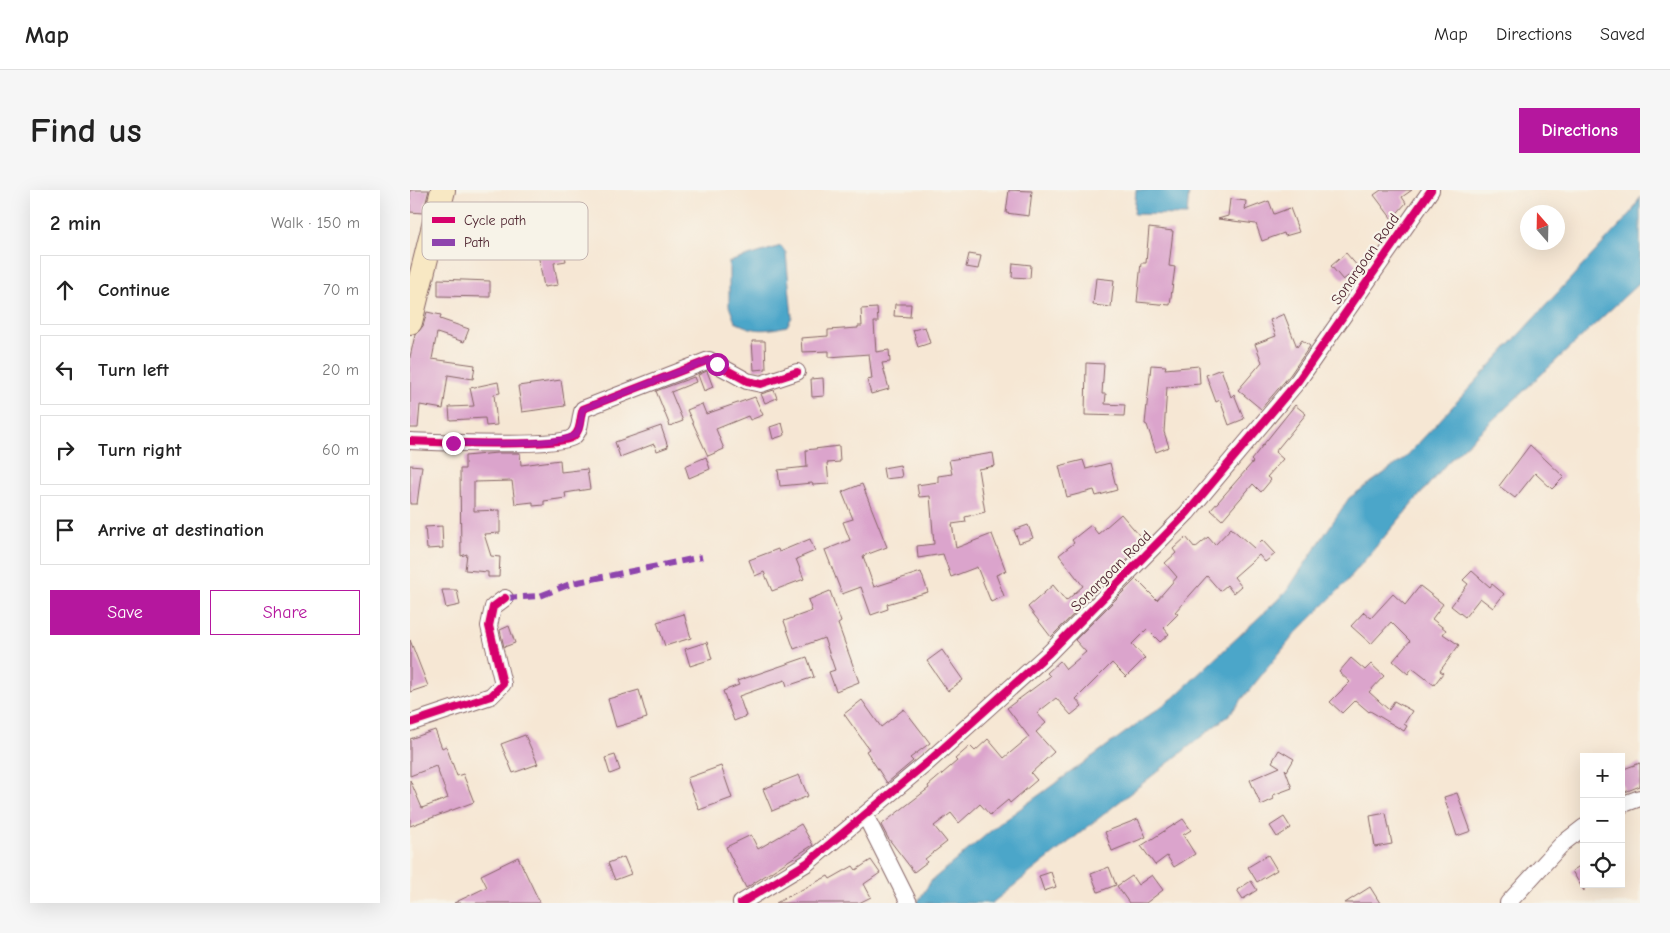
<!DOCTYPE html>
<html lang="en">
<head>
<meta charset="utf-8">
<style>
	:root { --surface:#fff; --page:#f6f6f6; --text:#222; --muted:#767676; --line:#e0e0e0; --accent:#b5179e }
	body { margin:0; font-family:"Comic Neue",sans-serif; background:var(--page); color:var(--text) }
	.controls { position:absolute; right:15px; bottom:15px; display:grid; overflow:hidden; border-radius:0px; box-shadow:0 5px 20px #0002 }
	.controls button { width:45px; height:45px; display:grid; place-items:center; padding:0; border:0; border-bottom:1px solid var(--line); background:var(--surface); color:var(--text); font:25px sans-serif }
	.compass { position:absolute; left:1110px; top:15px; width:45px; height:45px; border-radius:50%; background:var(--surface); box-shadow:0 5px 20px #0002; rotate:340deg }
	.stop { position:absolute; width:15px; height:15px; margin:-11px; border:4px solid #b5179e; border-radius:50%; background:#fff }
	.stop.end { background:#b5179e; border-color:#fff; box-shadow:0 1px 5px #0008 }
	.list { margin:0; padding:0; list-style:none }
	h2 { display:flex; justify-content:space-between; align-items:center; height:65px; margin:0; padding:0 20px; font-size:21px }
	h2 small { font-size:16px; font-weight:400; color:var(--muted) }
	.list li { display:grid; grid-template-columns:32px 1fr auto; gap:15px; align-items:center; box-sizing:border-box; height:70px; margin:0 10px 10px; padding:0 10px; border:1px solid var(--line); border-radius:0px }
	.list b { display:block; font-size:19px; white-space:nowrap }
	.list em { font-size:16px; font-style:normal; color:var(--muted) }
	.actions { display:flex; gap:10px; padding:15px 20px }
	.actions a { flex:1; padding:11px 0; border:1px solid var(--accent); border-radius:0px; text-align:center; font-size:18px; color:var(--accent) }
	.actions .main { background:var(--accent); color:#fff }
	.icon { flex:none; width:28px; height:28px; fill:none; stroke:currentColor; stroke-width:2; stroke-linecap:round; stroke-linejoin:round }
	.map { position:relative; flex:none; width:1230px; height:713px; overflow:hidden; border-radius:0px }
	header { display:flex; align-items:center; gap:30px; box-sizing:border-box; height:70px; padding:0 25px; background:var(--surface); border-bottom:1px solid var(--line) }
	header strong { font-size:24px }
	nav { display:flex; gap:28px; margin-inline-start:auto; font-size:18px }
	.intro { display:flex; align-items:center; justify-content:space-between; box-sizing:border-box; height:120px; padding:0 30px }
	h1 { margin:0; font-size:35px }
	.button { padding:12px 22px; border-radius:0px; background:var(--accent); color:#fff; font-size:18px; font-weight:700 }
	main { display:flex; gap:30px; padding:0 30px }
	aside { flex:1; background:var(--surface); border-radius:0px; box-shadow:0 5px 20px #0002 }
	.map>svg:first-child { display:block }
	.water { fill:#4ba6c9; stroke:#4a627a }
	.building { fill:#dba4cc }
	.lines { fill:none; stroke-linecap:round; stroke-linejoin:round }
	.street-casing { stroke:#866566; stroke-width:18 }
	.secondary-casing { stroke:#866566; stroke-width:26 }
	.street { stroke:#fff; stroke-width:16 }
	.secondary { stroke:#f8e8c3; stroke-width:24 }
	.quiet { stroke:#8e44ad; stroke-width:6; stroke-dasharray:12 6; stroke-linecap:butt }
	.cycleway-casing { stroke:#f7f3e8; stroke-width:11 }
	.cycleway { stroke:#d6006c; stroke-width:8 }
	.route { stroke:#b5179e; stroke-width:6 }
	.labels { text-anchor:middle; stroke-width:4.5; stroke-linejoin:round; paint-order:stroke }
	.street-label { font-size:15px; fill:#4a1f2b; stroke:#f7f3e8 }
	.key { fill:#f7f3e8; stroke:#c3b3af; stroke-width:1 }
	.key-label { font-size:14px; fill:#4a1f2b }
</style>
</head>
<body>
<header>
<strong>Map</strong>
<nav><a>Map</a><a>Directions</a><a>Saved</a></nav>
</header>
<div class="intro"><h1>Find us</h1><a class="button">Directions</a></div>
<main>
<aside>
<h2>2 min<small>Walk · 150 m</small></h2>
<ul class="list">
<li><svg class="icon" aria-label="ahead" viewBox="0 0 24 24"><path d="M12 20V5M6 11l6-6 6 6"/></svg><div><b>Continue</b></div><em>70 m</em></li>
<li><svg class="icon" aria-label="left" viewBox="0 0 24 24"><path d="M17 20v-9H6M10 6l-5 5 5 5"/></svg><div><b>Turn left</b></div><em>20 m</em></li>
<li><svg class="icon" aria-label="right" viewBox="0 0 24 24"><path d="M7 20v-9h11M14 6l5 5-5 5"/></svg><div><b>Turn right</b></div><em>60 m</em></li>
<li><svg class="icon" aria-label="arrive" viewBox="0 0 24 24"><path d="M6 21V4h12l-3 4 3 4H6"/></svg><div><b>Arrive at destination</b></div></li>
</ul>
<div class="actions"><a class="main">Save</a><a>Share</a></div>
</aside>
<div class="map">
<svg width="1230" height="713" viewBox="0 0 1230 713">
	<rect width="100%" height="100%" fill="#f7f3e8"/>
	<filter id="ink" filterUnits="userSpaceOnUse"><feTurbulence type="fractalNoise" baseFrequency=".02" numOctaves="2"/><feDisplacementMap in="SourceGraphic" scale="10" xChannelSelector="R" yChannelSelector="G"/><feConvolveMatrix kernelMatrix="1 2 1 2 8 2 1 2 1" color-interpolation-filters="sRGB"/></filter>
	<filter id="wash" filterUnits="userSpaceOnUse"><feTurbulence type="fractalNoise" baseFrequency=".0096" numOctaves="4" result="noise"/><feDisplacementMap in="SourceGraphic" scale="20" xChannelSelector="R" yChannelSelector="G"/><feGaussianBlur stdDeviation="1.12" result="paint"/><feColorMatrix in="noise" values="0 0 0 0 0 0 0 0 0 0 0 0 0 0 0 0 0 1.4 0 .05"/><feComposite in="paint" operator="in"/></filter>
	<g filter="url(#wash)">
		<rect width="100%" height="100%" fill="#f6e7d4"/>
		<path class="water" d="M726 0H779L777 25 724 24Z
			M1230 7V92L1037 273 931 398 885 444 820 524 582 713H507L521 691 589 634 763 508 876 402 939 308 994 269 1222 22Z
			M371 56 376 63 382 127 377 136C355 141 345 142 325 132L319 116V72Z"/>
		<g id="blocks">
			<path class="building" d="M0 0H19L13 23 0 22Z
				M599 0 622 1 619 26 596 23Z
				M971 0H1002L992 7 996 13 982 29 964 5Z
				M820 9 836 11 835 20 859 11 864 24 880 18 889 42 875 46 874 43 852 51 846 34 808 29 818 26Z
				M147 15 149 33 165 31 168 51 153 54 156 71 144 73 148 95 134 97 127 58 118 60 117 55 83 60H35V50L40 27 78 25Z
				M739 38 763 41 759 76 765 77 760 115 727 112 731 73H736Z
				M936 63 949 78 933 90 921 76Z
				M559 64 571 66 568 79 556 77Z
				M603 73 621 75 620 88 602 87Z
				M686 88 704 90 701 117 683 115Z
				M28 89 80 91V107L28 106Z
				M485 114H501L500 127 484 126Z
				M467 118 468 132H464L466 162 479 160 480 172 472 173 479 199 461 204 457 190 462 189 459 164 419 167V161L392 162 391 148 418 146V140L448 138V136H452L451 119Z
				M17 122 31 125 30 129 59 139 54 152 27 143 22 169 65 175 63 189 38 185 33 219 10 215 8 238H0V167L5 145 13 136Z
				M874 124 887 157 892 150 900 156 880 185 851 219 828 200 852 172 845 154 866 146 860 130Z
				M515 137 520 153 508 157 503 140Z
				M342 151H355L356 179 344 180Z
				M676 173 694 174 692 204H696L695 214 715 215 714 226 675 225Z
				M741 175 756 176 755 179 789 176 790 194 757 197 754 242 759 257 746 262 737 235 735 234Z
				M811 179 821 207 824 204 834 229 819 235 810 210 806 212 796 185Z
				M297 181 303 197 294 201 288 185Z
				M284 187 286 192 261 202 273 231 260 236 246 201Z
				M413 188 414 206 402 207 401 189Z
				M151 190 155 216 112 222 108 196Z
				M88 192 90 203 84 204 87 235 76 236 75 228 40 230 39 217 64 216 60 198Z
				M364 200 367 208 355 213 351 204Z
				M345 207 353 225 340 230 338 226 306 239 314 259 298 266 277 220 292 214 296 224Z
				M885 215 896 224 865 262 873 269 857 287 861 290 851 302 843 294 812 330 801 320 843 272 841 270Z
				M372 233 375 245 363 249 360 237Z
				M251 236 258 257 247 261 244 254 210 267 205 252Z
				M1120 255 1154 287 1142 299 1125 283 1105 308 1089 296Z
				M429 256 430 272 417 273 419 294 403 295 402 293 370 296 368 280 397 277 396 260Z
				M87 263H110L111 275 150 270 151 282 177 279 180 299 155 303 156 308 134 311V315L123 316V312L105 314 102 291 64 292V321L90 320V343L74 344 81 366 90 367 89 387H78V382L55 380 57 364 51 366 50 279H55V266Z
				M583 263 585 276 568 279 575 322 555 327 556 332 542 334 546 358 582 344 596 381 586 385 594 406 581 412 567 377 541 387 533 364 508 368 507 356 524 354 520 306 509 307 507 295 528 292V286L542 284 539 270Z
				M296 267 300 279 279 288 275 276Z
				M673 270 676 279 700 273 707 300 686 306 684 300 657 307 649 276Z
				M0 275 12 276 7 314H0Z
				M490 275 492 287 475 289 473 278Z
				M452 294 477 357 453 366 464 397 511 382 518 402 477 414 478 419 461 425 451 397 432 404 415 360 440 350 433 332 443 329 432 302Z
				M711 324 735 352 641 447 618 417 643 395 656 411 673 396 649 365 664 353 662 350 681 335 688 344Z
				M618 335 623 348 609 353 604 340Z
				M32 336 33 358 17 359 15 337Z
				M821 338 844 358 852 350 865 364 855 372 849 365 824 387 831 396 823 403 817 395 810 401 797 386 765 422 768 424 754 438 759 444 750 452 737 439 722 454 735 468 716 487 702 473 666 509 672 516 661 525 646 508 627 523 636 533 626 542 644 562 621 583 627 590 600 613 598 610 580 625 570 614 549 633 541 623 524 636 537 652 515 669 517 672 504 682 478 648 471 635 519 598 518 596 547 571 545 569 560 556 565 561 578 549 594 568 619 547 597 518 640 486 637 483 650 471 656 479 676 462 665 450 726 389 747 410 767 387 755 373 766 363 763 359 776 347 785 358 798 347 805 355Z
				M400 349 405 361 386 369 394 389 362 401 354 382 345 386 339 370 368 359 369 362Z
				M1062 381 1080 397 1082 394 1094 404 1083 418 1070 408 1055 427 1041 416 1058 394 1053 390Z
				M1010 396 1033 414 1022 429 1036 440 1033 444 1049 455 1030 481 1033 483 1024 495 1002 478 998 484 983 471 1000 451 981 432 961 454 941 436 954 422 961 428 983 404 995 415Z
				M32 400H47L50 415 36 418Z
				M420 401 431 432 428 434 449 492 426 501 419 482 425 480 414 448 384 459 374 431 402 421 398 410Z
				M274 424 281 448 255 456 247 432Z
				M99 436 105 453 94 457 90 440Z
				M0 450 18 496 0 502Z
				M297 452 302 469 280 476 275 459Z
				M532 460 553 490 538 501 517 471Z
				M397 467 404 487 377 496 375 490 329 506 336 526 324 531 313 501 329 495 327 491Z
				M941 468 955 480 961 474 974 486 959 502 979 520 984 511 1002 521 994 534 997 536 994 541 960 521 959 522 945 510 932 523 920 512 940 492 929 482Z
				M229 500 237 528 206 537 198 509Z
				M452 510 471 537 494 519 520 553 500 568 503 571 477 593 456 561 459 559 434 524Z
				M25 540 32 558 36 556 47 586 53 584 64 612 0 636V590L12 618 38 608 26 576 0 586V549Z
				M115 545 128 574 103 583 91 554Z
				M869 560 884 569 877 581 875 579 882 598 863 605 864 609 851 615 840 590 870 577 862 572Z
				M205 565 210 580 200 584 195 568Z
				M1230 573V596L1215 602 1211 592V580Z
				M311 576 322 608 289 620 277 588Z
				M389 585 398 606 362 621 353 599Z
				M1047 603 1061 641 1047 646 1034 607Z
				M976 623 982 654 965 657 960 626Z
				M874 627 881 638 867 647 860 636Z
				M728 629 736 647 702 661 695 642Z
				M773 629 781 640 773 645 785 664 764 677 757 666 745 675 731 656Z
				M391 634 403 655 336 698 316 657 341 645 348 659Z
				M858 665 867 680 847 692 838 677Z
				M108 667 130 713H44L77 697 71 685Z
				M214 667 221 684 205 690 198 673Z
				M461 670 470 683 454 694 461 707 449 713H366L418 686 420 689 443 676 446 680Z
				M1174 673V701L1162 681Z
				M699 677 706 695 688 702 681 684Z
				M641 682 646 697 634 701 629 686Z
				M742 685 753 700 736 713H719L707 696 722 686 728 695Z
				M841 691 847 700 833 709 827 700Z
				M960 697 970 713H935Z"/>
		</g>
	</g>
	<g filter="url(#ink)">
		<use href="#blocks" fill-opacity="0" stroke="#866566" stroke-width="1"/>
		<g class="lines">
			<g class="street-casing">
				<path id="street" d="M0 251C24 252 148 258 163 247 172 240 169 228 173 219L299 170 337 191 351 194 387 182
					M0 533 81 506 93 494 79 436 83 417 95 408
					M1211 615 1230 608
					M455 625 499 713
					M331 713 397 673 519 571 639 463 777 323 888 191 1021 0
					M1098 713 1152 654 1174 637"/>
			</g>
			<g class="secondary-casing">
				<path id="secondary" d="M0 132 33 0"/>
			</g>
			<use href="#street" class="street"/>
			<use href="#secondary" class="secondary"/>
			<path class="quiet" d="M95 408 130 406 163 393 292 367"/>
			<g class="cycleway-casing">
				<path id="cycleway" d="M0 251C24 252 148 258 163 247 172 240 169 228 173 219L299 170 337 191 351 194 387 182
					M0 533 81 506 93 494 79 436 83 417 95 408
					M331 713 397 673 519 571 639 463 777 323 888 191 1021 0"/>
			</g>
			<use href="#cycleway" class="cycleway"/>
		</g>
	</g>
	<g class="lines" filter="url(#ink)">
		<path class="route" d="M43 253C63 253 155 256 166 244 172 237 170 227 173 219L299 170 307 174"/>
	</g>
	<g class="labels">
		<g class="street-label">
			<text transform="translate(955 69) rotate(-55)" y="5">Sonargoan Road</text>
			<text transform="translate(701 381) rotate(-45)" y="5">Sonargoan Road</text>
		</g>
	</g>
	<rect x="12" y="12" width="166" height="58" rx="8" class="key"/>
	<rect x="22" y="27" width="23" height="6" fill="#d6006c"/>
	<rect x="22" y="49" width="23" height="7" fill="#8e44ad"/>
	<g class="key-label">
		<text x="54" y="35">Cycle path</text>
		<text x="54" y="57">Path</text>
	</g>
</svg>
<div class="controls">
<button>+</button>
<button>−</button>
<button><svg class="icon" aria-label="locate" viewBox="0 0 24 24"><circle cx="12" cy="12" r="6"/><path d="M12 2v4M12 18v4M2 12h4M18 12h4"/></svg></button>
</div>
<svg class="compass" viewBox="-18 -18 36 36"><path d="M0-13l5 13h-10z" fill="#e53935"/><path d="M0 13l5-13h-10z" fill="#767676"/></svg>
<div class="stop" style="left:307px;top:174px"></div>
<div class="stop end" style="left:43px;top:253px"></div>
</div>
</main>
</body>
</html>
